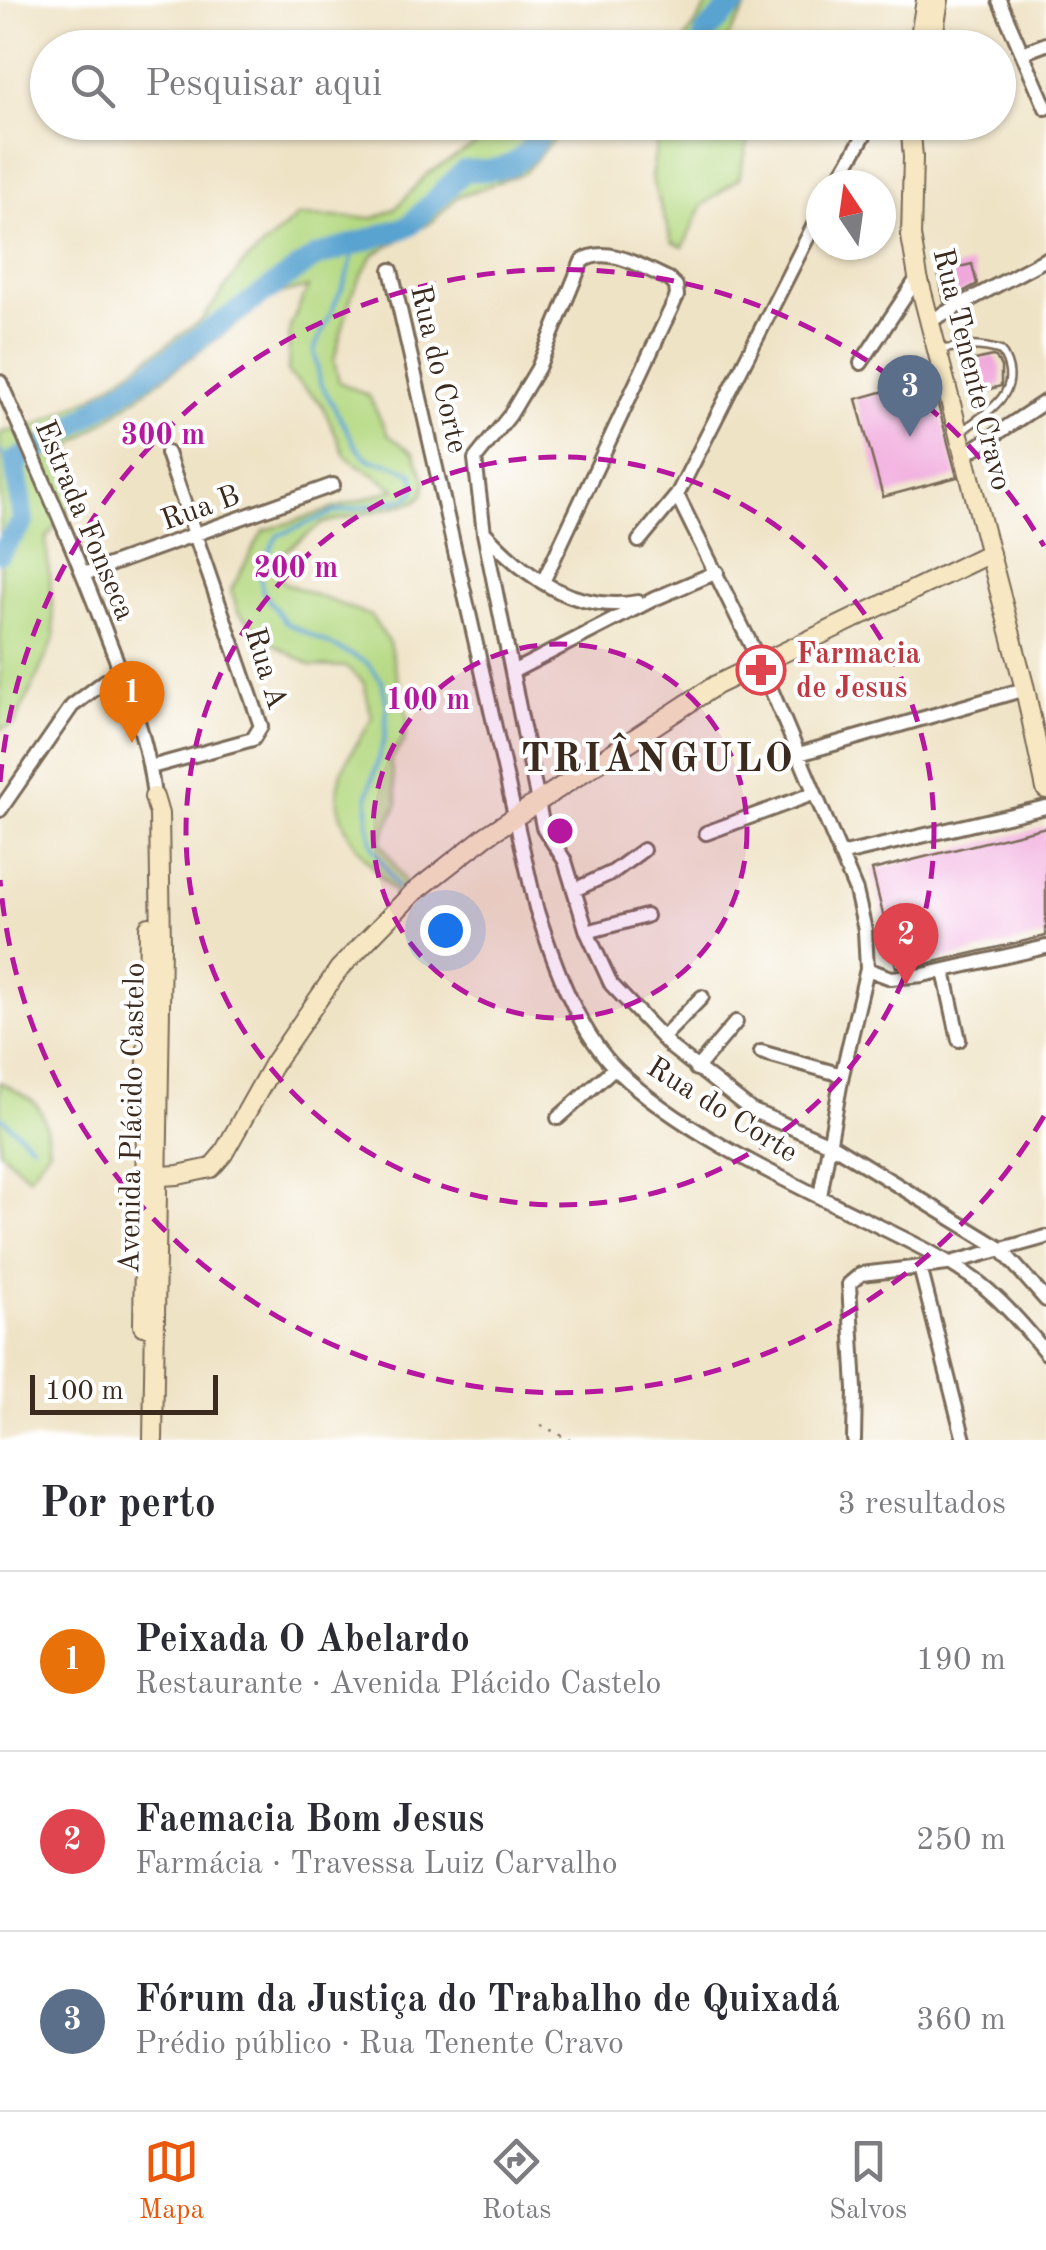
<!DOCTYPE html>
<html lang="pt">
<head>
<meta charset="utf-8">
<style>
	:root { --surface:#fff; --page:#f7f7f7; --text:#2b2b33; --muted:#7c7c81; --line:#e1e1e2; --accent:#ea580c }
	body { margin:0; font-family:"Old Standard TT",serif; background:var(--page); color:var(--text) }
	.compass { position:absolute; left:806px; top:170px; width:90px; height:90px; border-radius:50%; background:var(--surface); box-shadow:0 2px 8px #0004; rotate:347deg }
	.scale { position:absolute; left:30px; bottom:25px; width:188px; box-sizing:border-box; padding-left:10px; border:5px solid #3b2a1e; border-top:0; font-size:28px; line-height:35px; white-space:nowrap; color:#3b2a1e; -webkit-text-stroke:8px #fff; paint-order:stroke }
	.you { position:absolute; left:445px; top:930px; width:35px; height:35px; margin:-25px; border:8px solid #fff; border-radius:50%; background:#1a73e8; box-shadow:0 0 0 15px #1a73e833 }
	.badge { display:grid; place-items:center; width:65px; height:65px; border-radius:50%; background:var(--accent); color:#fff; font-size:32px; font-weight:700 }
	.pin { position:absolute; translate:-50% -82px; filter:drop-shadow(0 2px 5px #0008) }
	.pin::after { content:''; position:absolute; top:52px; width:35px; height:30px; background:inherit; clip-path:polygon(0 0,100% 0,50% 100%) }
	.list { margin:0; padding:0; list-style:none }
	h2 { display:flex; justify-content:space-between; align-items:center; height:130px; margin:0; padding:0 40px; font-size:42px }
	h2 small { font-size:32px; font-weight:400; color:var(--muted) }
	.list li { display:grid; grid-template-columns:65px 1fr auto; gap:30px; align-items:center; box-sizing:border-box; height:180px; padding:0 40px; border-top:2px solid var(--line) }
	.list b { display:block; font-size:38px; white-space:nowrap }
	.list p { margin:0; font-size:32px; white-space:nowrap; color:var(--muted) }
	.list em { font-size:32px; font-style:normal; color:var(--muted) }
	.icon { flex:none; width:55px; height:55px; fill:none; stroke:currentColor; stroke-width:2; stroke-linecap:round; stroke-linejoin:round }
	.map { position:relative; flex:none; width:1046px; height:1440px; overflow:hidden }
	.search { position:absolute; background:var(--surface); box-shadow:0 2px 8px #0004; left:30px; right:30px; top:30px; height:110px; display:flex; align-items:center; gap:25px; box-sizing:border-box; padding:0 35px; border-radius:55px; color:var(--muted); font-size:38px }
	.sheet { height:670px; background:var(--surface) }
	nav { display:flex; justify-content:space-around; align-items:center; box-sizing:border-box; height:140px; border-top:2px solid var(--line); background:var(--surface); font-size:28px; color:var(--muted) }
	nav a { display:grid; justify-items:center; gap:5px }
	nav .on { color:var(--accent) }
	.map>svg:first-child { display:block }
	.green { fill:#b5d982; stroke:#788250; stroke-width:2.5 }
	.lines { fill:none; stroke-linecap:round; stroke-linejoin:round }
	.stream { stroke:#58a3d0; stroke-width:4 }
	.river { stroke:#58a3d0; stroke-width:22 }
	.building { fill:#f0a7dc }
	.lane-casing { stroke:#7a6b59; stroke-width:11 }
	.street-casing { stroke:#7a6b59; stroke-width:18 }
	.secondary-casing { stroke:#7a6b59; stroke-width:22 }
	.path { stroke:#7a6b59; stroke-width:2.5; stroke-dasharray:2.5 8; stroke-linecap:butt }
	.lane { stroke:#fff; stroke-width:6 }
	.street { stroke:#fff; stroke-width:12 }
	.secondary { stroke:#f7e8c3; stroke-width:18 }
	.ring { fill:none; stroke:#b5179e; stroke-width:5; stroke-dasharray:18 12 }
	.labels { text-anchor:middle; stroke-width:8; stroke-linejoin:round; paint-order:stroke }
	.street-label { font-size:30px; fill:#3b2a1e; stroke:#fff }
	.health-label { font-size:30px; font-weight:bold; fill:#be3a42; stroke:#fff; text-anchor:start }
	.district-label { font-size:40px; font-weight:bold; letter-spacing:2.5px; fill:#3b2a1e; stroke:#fff }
	.centre { fill:#b5179e; stroke:#fff; stroke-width:5 }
	.ring-label { font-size:30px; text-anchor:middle; font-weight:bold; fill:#b5179e; stroke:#fff; stroke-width:8; stroke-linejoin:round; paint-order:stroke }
</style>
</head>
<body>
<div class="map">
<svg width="1046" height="1440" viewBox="0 0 1046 1440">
	<rect width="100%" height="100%" fill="#fff"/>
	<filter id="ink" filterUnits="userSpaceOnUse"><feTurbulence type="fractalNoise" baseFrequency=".01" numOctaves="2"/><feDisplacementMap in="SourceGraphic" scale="20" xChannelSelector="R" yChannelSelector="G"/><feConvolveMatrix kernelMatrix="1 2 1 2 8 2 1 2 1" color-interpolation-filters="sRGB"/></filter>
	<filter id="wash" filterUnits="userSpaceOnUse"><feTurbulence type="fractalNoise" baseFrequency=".0048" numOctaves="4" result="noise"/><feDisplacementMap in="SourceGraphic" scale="40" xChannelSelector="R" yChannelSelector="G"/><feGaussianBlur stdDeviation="2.25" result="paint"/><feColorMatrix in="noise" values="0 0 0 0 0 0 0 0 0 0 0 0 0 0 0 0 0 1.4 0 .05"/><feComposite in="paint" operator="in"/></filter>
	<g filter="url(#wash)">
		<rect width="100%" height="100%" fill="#efe3c6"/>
		<path class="green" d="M711 0H751L725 42 729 47H595L629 36 662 45 683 43Z
			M506 123H568L524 173 457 197 432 222 373 255 352 293 334 360 339 382 369 396 388 435 414 453 426 483 423 495 414 502 323 523 284 552 279 574 284 583 371 616 389 643 408 718 404 741 390 761 398 803 380 841 406 884 397 896C372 865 328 824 339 781 344 760 362 737 372 718L364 683 347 667 312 666 275 645 238 612 231 590 263 531 395 489 346 457 321 403 288 373 290 327 308 287 276 295 71 446 75 501 46 539 55 637 15 724 0 730V433L35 426 94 396 202 320 242 265 298 216 375 218 396 208 427 174 490 136Z
			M660 123H753L739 178 702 206 683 247 672 242 651 177Z
			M0 1082C40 1104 43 1102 49 1149L29 1177 0 1151Z"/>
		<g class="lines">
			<path class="stream" d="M357 242 345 282 314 350 320 382 357 448 370 460 392 464 413 474 416 490 408 498 332 513 277 536 259 571 263 592 286 623 366 662 382 681 387 706 385 736 368 795V821L373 847 397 887
				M0 452 15 461
				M0 1116 32 1145"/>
			<path class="river" d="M701 48 706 32 739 0
				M0 552 23 522 15 461 46 445 315 257 409 226 464 171C517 171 519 164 549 122"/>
		</g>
		<g id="blocks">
			<path class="building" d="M972 264 977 284 944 302 938 272Z
				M992 356 996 357 1001 367V386L979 392 971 361Z
				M931 378 957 477 883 497 856 399Z
				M1046 827V936L921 965 896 967 872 870Z"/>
		</g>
	</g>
	<g filter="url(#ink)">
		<use href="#blocks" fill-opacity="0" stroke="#7a6b59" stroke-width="2.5"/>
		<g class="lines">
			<g class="lane-casing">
				<path id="lane" d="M939 350C961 346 979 344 1001 351 1026 391 991 409 962 431"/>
			</g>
			<g class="street-casing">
				<path id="street" d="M999 0 1022 53 1046 44
					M1022 53 1046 108
					M835 185 872 122
					M391 270 536 908C553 960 577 1031 617 1070 678 1130 781 1178 858 1216 898 1236 941 1255 978 1282 1004 1302 1026 1328 1046 1353
					M930 321 1046 259
					M861 363 918 277
					M0 382C37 466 75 550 107 636 128 689 148 740 154 797
					M966 454 1046 401
					M677 495 760 663 856 891 865 930 867 969 842 1075 820 1196
					M486 534C527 578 575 613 638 602
					M639 541 677 495 821 211
					M84 574 333 485
					M543 582 677 296 676 286 669 279C643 268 608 244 582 261L538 368 510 415 475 459 484 533 543 827 565 861 587 932 611 984 672 1048 751 1110 832 1145 1000 1248 1046 1300
					M514 671 654 599 717 572
					M799 754 1025 689
					M151 767 253 739 261 726 167 453
					M0 810 72 706 105 681 124 678
					M706 833 815 793
					M840 855 1046 807
					M574 890 613 872 643 850
					M587 932 646 916
					M867 969 891 978 923 975 1046 947
					M944 971 959 1040
					M662 1038 702 997
					M761 1052 842 1075
					M696 1069 736 1022
					M558 1118 614 1068
					M920 1267 964 1440
					M854 1440 855 1389 849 1284 861 1274 947 1264 1046 1237"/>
			</g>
			<g class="secondary-casing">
				<path id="secondary" d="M918 48 926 0
					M931 48 939 0
					M910 122 913 157 911 236 918 277 1025 689 1046 789
					M143 1177 178 1175 211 1168 223 1154 274 1063 339 969 413 893 486 836 716 685 990 553
					M143 1326 149 927
					M153 1440 161 945 159 814 154 797"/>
			</g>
			<path class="path" d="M541 1425 570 1440"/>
			<use href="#lane" class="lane"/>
			<use href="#street" class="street"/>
			<use href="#secondary" class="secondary"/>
		</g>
	</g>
	<circle cx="560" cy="831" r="187" fill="#b5179e" fill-opacity=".12"/>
	<g class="ring">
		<circle cx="560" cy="831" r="187"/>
		<circle cx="560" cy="831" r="374"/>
		<path d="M1044 1116A562 562 0 0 1 0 880M0 782A562 562 0 0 1 1044 546"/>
	</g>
	<defs>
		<g id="pharmacy-ring" transform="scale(2.5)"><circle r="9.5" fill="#fff" stroke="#e0444e" stroke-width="1.5"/><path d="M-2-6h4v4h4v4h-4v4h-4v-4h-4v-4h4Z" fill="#e0444e"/></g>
	</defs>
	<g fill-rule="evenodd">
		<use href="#pharmacy-ring" x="761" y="670"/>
	</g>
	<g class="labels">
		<g class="street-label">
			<text transform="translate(440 369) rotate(77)" y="10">Rua do Corte</text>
			<text transform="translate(973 369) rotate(76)" y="10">Rua Tenente Cravo</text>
			<text transform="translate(200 507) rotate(-20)" y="10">Rua B</text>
			<text transform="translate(86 520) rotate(67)" y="10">Estrada Fonseca</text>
			<text transform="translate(267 668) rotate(73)" y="10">Rua A</text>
			<text transform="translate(723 1109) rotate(32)" y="10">Rua do Corte</text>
			<text transform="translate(131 1118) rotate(-89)" y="10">Avenida Plácido Castelo</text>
		</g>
		<g class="health-label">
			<text x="796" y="663">Farmacia<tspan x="796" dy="34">de Jesus</tspan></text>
		</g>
		<g class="district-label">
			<text x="658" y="771">TRIÂNGULO</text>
		</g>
	</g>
	<circle cx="560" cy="831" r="15" class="centre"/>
	<g class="ring-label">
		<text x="163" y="444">300 m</text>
		<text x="296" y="577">200 m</text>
		<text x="428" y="709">100 m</text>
	</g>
</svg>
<svg class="compass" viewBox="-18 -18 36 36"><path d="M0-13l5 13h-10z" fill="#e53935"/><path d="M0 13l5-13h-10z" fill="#7c7c81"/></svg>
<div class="scale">100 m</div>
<div class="you"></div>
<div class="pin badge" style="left:132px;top:743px;background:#e8710a">1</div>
<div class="pin badge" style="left:906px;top:985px;background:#e0444e">2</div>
<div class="pin badge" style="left:910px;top:437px;background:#5c6f8a">3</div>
<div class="search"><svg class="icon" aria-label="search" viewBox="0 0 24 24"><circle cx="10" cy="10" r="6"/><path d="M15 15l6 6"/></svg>Pesquisar aqui</div>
</div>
<section class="sheet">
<h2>Por perto<small>3 resultados</small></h2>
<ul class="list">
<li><span class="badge" style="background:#e8710a">1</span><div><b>Peixada O Abelardo</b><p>Restaurante · Avenida Plácido Castelo</p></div><em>190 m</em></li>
<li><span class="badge" style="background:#e0444e">2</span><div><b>Faemacia Bom Jesus</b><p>Farmácia · Travessa Luiz Carvalho</p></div><em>250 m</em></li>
<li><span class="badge" style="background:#5c6f8a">3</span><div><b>Fórum da Justiça do Trabalho de Quixadá</b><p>Prédio público · Rua Tenente Cravo</p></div><em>360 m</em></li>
</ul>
</section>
<nav>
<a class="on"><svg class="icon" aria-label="map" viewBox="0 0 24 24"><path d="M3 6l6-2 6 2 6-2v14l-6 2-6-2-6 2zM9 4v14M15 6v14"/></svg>Mapa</a>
<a><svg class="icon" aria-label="directions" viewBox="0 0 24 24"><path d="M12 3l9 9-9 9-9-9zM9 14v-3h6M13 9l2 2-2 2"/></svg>Rotas</a>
<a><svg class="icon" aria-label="saved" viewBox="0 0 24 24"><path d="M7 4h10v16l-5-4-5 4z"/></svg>Salvos</a>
</nav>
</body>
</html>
